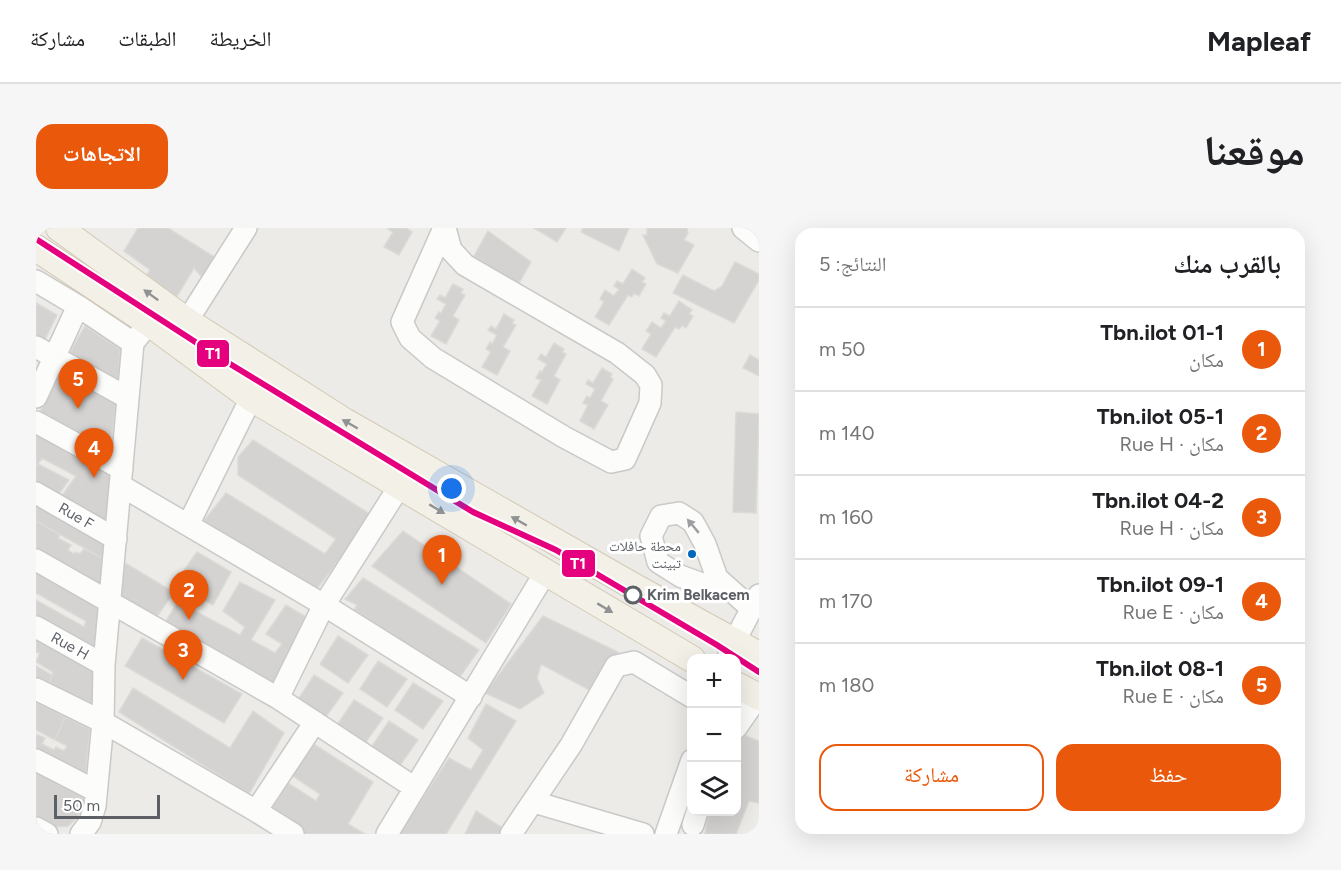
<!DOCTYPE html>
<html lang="ar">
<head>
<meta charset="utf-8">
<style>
	:root { --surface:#fff; --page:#f6f6f6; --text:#202124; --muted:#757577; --line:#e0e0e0; --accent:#ea580c }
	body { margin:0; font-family:Figtree,"Noto Naskh Arabic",sans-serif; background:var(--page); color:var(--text); direction:rtl }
	.controls { position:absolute; right:18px; bottom:18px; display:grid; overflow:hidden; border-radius:12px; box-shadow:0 6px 24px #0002 }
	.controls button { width:54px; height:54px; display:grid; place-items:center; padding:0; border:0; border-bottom:2px solid var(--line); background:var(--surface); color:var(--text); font:30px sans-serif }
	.scale { position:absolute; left:18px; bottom:15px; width:106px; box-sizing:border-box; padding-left:6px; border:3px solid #5c6065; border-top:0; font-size:16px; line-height:21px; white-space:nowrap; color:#5c6065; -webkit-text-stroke:4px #fff; paint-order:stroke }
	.you { position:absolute; left:416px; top:261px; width:21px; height:21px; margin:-15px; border:4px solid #fff; border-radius:50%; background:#1a73e8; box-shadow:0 0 0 9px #1a73e833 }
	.badge { display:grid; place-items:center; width:39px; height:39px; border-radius:50%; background:var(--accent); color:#fff; font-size:20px; font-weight:700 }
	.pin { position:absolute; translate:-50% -50px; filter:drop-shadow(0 2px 3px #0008) }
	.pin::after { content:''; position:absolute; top:32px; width:21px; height:18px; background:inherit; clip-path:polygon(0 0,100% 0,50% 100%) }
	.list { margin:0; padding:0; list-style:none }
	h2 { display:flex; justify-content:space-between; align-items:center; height:78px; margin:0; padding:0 24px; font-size:26px }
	h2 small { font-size:20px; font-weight:400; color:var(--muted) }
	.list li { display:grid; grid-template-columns:39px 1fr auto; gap:18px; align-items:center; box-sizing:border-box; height:84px; padding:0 24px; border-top:2px solid var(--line) }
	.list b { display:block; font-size:22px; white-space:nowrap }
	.list p { margin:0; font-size:20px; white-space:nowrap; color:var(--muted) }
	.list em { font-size:20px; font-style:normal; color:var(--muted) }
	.actions { display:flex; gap:12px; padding:18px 24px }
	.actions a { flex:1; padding:14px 0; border:2px solid var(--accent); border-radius:18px; text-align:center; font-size:21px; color:var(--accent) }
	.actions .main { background:var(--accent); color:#fff }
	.icon { flex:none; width:33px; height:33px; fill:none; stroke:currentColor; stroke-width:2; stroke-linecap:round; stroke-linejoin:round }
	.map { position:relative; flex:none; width:723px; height:606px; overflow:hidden; direction:ltr; border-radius:18px }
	header { display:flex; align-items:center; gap:36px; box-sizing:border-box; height:84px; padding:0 30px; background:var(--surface); border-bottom:2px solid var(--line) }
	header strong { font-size:28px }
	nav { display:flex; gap:33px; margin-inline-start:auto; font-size:21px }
	.intro { display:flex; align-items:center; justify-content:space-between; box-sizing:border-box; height:144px; padding:0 36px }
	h1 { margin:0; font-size:42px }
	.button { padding:15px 27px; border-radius:18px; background:var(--accent); color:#fff; font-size:21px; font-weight:700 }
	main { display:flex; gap:36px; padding:0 36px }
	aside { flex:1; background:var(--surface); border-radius:18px; box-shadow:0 6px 24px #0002 }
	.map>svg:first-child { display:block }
	.building { fill:#d4d3d1; stroke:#dcdad6; stroke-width:1.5 }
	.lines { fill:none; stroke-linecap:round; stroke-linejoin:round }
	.minor-casing { stroke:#c9c9c9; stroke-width:24 }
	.major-casing { stroke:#d4c9b4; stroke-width:28 }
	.minor { stroke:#fcfcfb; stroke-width:21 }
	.major { stroke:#f3f0e8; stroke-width:26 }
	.tram-1-casing { stroke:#fff; stroke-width:10 }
	.tram-1 { stroke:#e5007d; stroke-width:6 }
	.oneway { fill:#919293 }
	.oneway2 { fill:#9c9ea1 }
	.bus-dot { fill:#0065bd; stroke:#fff; stroke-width:2 }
	.stop-dot { fill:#fff; stroke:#5c6065; stroke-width:3 }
	.labels { text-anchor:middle; stroke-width:6; stroke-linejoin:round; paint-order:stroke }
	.bus-label { font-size:14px; fill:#5c6065; stroke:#fff; text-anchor:end }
	.street-label { font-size:15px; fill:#5c6065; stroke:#fff }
	.stop-label { font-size:15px; font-weight:bold; fill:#5c6065; stroke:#fff; text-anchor:start }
	.line-badge { stroke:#fff; stroke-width:2 }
	.badge-label { font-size:16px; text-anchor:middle; font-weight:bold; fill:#fff }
</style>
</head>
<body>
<header>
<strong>Mapleaf</strong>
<nav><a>الخريطة</a><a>الطبقات</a><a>مشاركة</a></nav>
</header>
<div class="intro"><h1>موقعنا</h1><a class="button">الاتجاهات</a></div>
<main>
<aside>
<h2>بالقرب منك<small>النتائج: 5</small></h2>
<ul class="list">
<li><span class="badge">1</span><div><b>Tbn.ilot 01-1</b><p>مكان</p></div><em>50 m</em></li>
<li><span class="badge">2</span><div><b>Tbn.ilot 05-1</b><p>مكان · Rue H</p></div><em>140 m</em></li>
<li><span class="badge">3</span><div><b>Tbn.ilot 04-2</b><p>مكان · Rue H</p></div><em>160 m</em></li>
<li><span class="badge">4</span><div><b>Tbn.ilot 09-1</b><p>مكان · Rue E</p></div><em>170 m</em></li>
<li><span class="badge">5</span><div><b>Tbn.ilot 08-1</b><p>مكان · Rue E</p></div><em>180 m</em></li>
</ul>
<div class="actions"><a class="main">حفظ</a><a>مشاركة</a></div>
</aside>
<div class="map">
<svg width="723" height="606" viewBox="0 0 723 606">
	<rect width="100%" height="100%" fill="#ecebe7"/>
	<path class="building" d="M102 0H132L180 30 166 49 158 40 140 70 108 51 114 42 88 23Z
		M353 0H370L376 4 363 27 348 19 357 4 352 1Z
		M498 0H530L521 14Z
		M547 0H593L583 23 545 4Z
		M611 0H651L652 5 648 12 658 17 642 45 621 36 607 7H611Z
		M452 3 495 34 482 57 438 28Z
		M699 34 723 46V52L698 95 637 65 647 47 678 63 683 60 686 58Z
		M596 41 609 50 606 54 610 56 603 68 598 65 596 69 592 67 573 97 559 89 568 74 564 71 569 62 578 68 583 61 578 58 581 53 587 56Z
		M417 56 427 61 425 65 429 67 417 88 423 92 410 116 395 108 404 93 399 90 403 84 405 85 410 76 401 71 404 67 409 70Z
		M643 73 656 82 653 86 657 88 650 100 646 97 643 101 639 99 620 129 606 121 615 106 610 103 616 94 625 100 630 93 625 90 628 85 634 88Z
		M0 75 21 87 8 113 0 109Z
		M468 86 478 92 476 96 480 97 467 119 474 123 461 147 446 139 455 124 450 121 454 114 456 116 461 107 452 102 455 98 460 101Z
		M49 98 84 121 82 155 31 129Z
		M518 115 528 121 526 124 530 126 518 148 524 152 511 176 496 168 505 152 500 150 504 143 506 144 511 136 502 131 505 126 510 129Z
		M714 127 723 132V148L707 140Z
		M566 140 576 146 574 149 577 151 565 173 572 177 558 201 544 193 552 177 547 175 551 168 554 170 559 161 550 156 552 152 557 155Z
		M22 145 80 176 73 226 3 186Z
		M700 184 723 186 720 285 697 284Z
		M0 202 77 247 71 298 25 269 40 248 6 230 2 236 33 252 22 267 0 254Z
		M217 212 337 288 280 362 163 299 190 265 289 326 300 311 202 247V229Z
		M0 274 70 313 68 331 0 293Z
		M0 293 24 307 22 310 35 317 32 322 38 326 39 324 44 326 48 321 68 331 66 360 0 323Z
		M367 303 475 376 450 415 336 338Z
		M161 324 195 344 177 377 156 365 154 370 139 363 119 391 128 396 142 374 204 407 209 399 187 383 204 354 239 372 215 412 239 425 246 416 230 406 250 377 272 390 239 459 82 371 89 335 134 362Z
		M0 342 63 378 61 426 0 391V372L48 399 50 393 0 365Z
		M327 350 443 422 423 450 318 382 321 377 309 371Z
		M507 388 582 424 557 464 505 436 501 450 508 465 484 481 449 465Z
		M302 408 332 427 312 455 284 436Z
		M0 409 58 442V481L12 459 17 444 0 434 4 425 0 424Z
		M106 410 206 466 188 495 89 438Z
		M342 433 371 451 351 479 324 461Z
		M0 438 16 447 12 459 0 453Z
		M278 447 307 465 287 493 260 475Z
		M377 455 407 473 387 501 359 482Z
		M97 460 194 520 217 483 248 505 213 566 83 484Z
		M318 472 347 490 327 518 299 500Z
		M0 474 29 489 19 512 0 502Z
		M450 476 480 493 410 606H363L413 530 435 542 447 522 432 510Z
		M29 489 54 501 49 549 0 523V506L9 510 6 516 18 522 20 519 28 523 31 518 19 512Z
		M353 493 382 512 362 540 334 521Z
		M700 504 723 513V575L713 573 700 606H669L673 584H700Z
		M276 515 337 554 312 596 329 606H265L232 586 252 555 280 573 284 566 255 547Z
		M0 544 48 570 42 589 32 598 17 599 0 590Z
		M440 583 471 603 469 606H429Z"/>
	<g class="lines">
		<g class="minor-casing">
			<path id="minor" d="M408 0 366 94 374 110 397 130 528 209 575 234 589 231 614 175 615 157 609 147 581 125 429 37 415 22 409 0
				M707 0 723 13
				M0 53 42 78 97 115
				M151 93 210 0
				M0 119 92 170
				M0 169 42 78
				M0 194 86 241
				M84 257 288 377 435 469
				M0 265 80 311
				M152 297 215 170
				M0 332 242 470 379 560
				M681 350 669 357 644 348 622 334 615 308 625 288 643 285 657 294 669 316 681 350 716 381
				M0 399 68 437
				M692 430 698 414 723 367
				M0 461 67 494 220 583 257 606
				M242 470 288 377 363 259
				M700 500 718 474 723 469
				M0 532 60 563
				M498 574 607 606
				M220 583 279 494
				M657 597 661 584
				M0 600 11 606
				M45 606 54 594 59 578 67 494 68 437 97 115 113 95
				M351 606 509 345
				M475 606 535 517 580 438 598 434 656 469
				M630 606 656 532"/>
		</g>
		<g class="major-casing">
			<path id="major" d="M23 0 151 93 308 193 597 358 723 427
				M0 20 113 95 215 170 656 431
				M700 457 723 469"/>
		</g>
		<use href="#minor" class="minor"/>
		<use href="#major" class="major"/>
		<g class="tram-1-casing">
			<path id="tram-1" d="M0 11 181 128 437 284 520 322 681 417 723 444"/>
		</g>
		<use href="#tram-1" class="tram-1"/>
	</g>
	<defs><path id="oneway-solid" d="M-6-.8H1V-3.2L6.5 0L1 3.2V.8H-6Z" transform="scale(1.5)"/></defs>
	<g class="oneway">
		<use href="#oneway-solid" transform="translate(115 67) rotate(-144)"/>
		<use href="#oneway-solid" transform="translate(314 196) rotate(-150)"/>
		<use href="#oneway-solid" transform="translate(401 281) rotate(31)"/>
		<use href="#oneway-solid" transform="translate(483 293) rotate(-150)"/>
		<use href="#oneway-solid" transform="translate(569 380) rotate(31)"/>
	</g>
	<use class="oneway2" href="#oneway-solid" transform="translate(657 298) rotate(-130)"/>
	<circle class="bus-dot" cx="656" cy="326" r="5"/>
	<circle class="stop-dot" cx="597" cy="367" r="8"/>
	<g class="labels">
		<g class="bus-label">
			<text x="645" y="323">محطة حافلات<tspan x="645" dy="17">تبينت</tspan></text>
		</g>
		<g class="street-label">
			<text transform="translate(40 288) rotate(30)" y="5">Rue F</text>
			<text transform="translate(34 418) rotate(29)" y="5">Rue H</text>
		</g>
		<g class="stop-label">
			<text x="611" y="372">Krim Belkacem</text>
		</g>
	</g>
	<g class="line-badge">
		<rect x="160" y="111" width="34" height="29" rx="6" fill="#e5007d"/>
		<rect x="525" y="321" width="35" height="29" rx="6" fill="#e5007d"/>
	</g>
	<g class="badge-label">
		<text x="177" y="131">T1</text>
		<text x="542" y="341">T1</text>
	</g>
</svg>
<div class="controls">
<button>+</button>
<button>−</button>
<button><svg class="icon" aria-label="layers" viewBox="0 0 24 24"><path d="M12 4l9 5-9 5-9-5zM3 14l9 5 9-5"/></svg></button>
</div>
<div class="scale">50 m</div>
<div class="you"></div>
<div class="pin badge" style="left:406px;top:357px">1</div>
<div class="pin badge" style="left:153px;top:392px">2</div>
<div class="pin badge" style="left:147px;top:452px">3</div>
<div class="pin badge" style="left:58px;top:250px">4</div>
<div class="pin badge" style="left:42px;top:181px">5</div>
</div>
</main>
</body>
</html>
